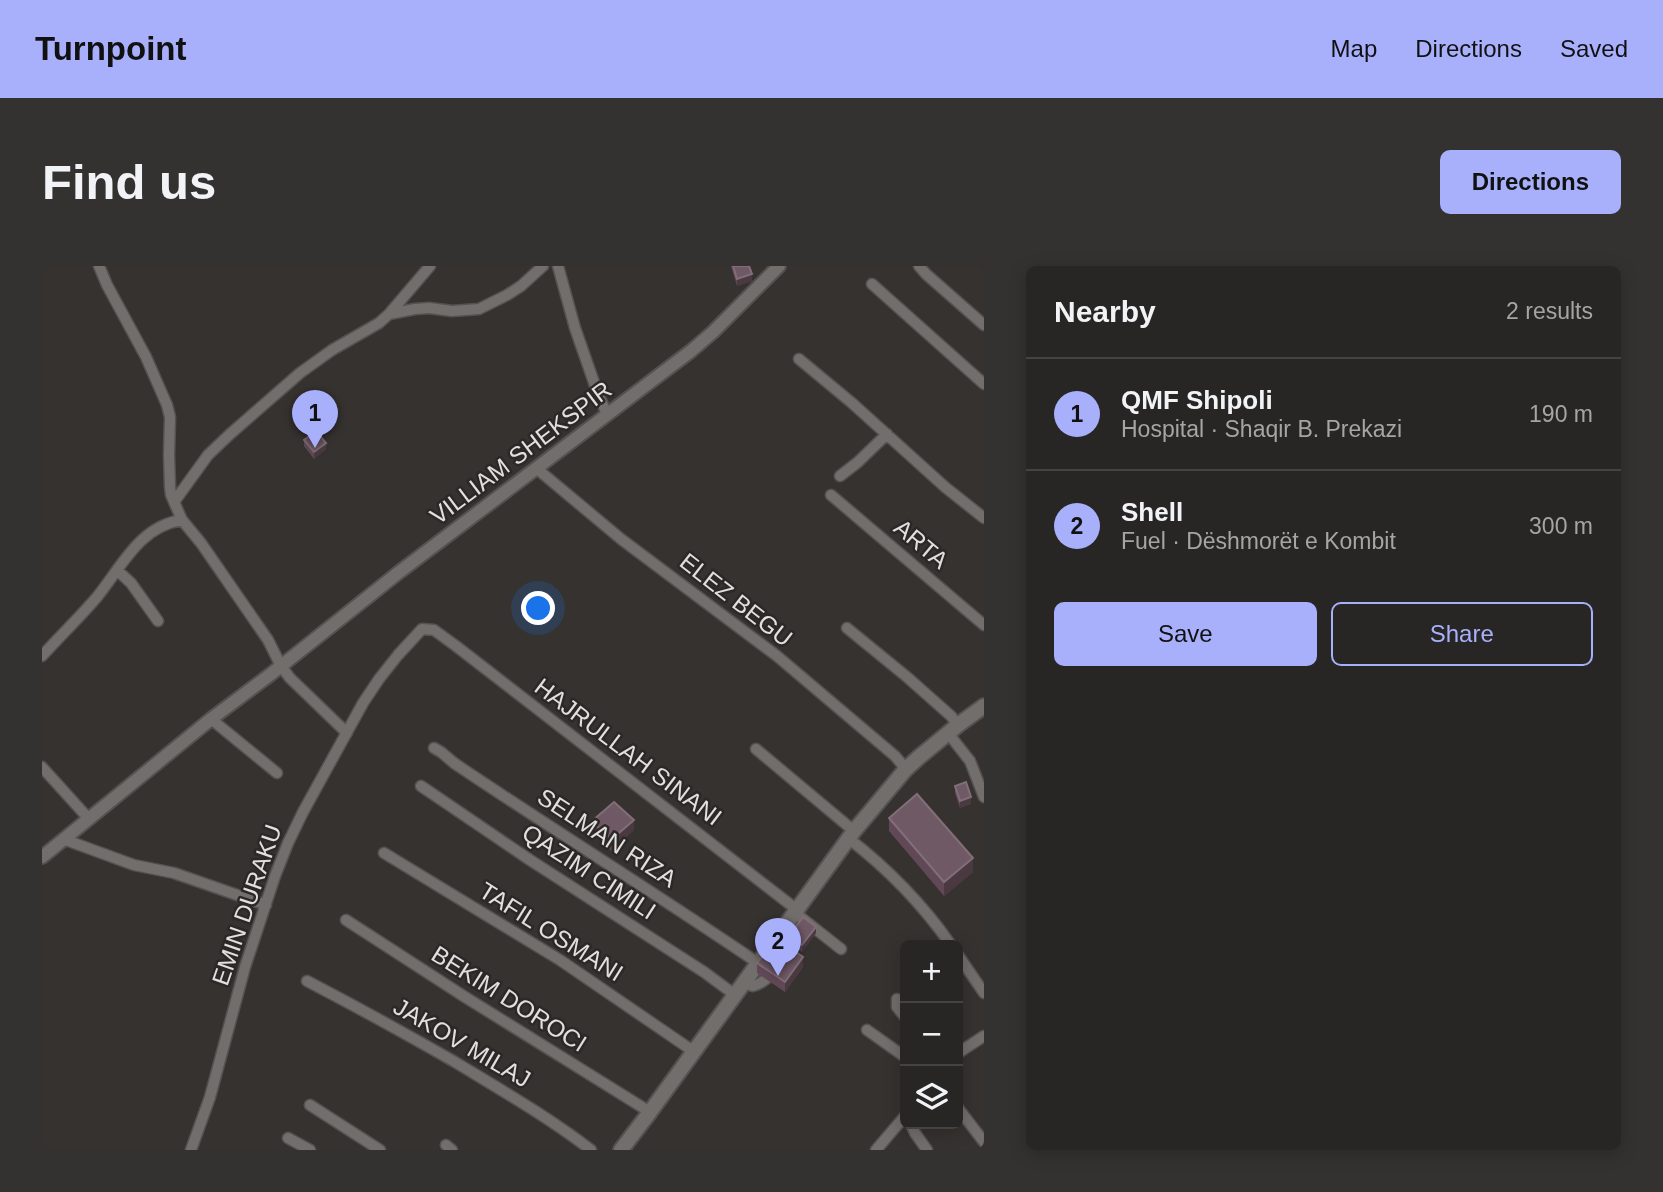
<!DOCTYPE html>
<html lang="en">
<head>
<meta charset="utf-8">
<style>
	:root { --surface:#282624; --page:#343231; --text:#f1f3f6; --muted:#a5a5a6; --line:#444341; --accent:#a8b0fc }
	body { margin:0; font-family:Helvetica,sans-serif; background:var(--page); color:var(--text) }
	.controls { position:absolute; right:21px; bottom:21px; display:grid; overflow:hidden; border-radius:10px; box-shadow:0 4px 18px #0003 }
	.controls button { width:63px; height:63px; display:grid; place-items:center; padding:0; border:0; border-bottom:2px solid var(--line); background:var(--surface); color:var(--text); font:35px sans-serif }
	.you { position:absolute; left:497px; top:343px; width:24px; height:24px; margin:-18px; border:5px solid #fff; border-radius:50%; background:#1a73e8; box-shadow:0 0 0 10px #1a73e833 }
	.badge { display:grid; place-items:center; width:46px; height:46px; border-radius:50%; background:var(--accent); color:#111; font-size:23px; font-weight:700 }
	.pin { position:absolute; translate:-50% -58px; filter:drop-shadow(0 2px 4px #0008) }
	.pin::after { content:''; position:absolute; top:37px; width:24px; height:21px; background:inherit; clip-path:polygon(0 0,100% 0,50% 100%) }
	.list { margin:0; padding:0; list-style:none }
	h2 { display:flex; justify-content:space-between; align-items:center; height:91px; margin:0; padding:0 28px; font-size:30px }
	h2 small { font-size:23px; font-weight:400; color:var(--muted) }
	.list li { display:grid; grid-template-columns:46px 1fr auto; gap:21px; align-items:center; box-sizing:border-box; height:112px; padding:0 28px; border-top:2px solid var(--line) }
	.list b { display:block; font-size:26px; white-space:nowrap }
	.list p { margin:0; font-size:23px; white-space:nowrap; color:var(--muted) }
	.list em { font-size:23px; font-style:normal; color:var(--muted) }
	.actions { display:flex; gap:14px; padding:21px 28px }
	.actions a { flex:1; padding:16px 0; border:2px solid var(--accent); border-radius:10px; text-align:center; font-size:24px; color:var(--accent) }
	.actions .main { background:var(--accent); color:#111 }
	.icon { flex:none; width:38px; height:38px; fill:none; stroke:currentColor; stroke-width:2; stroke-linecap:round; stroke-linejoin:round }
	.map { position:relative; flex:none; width:942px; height:884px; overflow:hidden; border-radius:10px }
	header { display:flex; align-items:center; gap:42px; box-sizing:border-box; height:98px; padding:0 35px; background:var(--accent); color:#111 }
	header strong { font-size:33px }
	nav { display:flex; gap:38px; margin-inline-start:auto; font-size:24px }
	.intro { display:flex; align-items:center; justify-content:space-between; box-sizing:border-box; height:168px; padding:0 42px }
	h1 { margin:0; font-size:49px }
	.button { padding:18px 32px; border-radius:10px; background:var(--accent); color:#111; font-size:24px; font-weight:700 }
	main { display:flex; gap:42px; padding:0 42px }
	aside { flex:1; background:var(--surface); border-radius:10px; box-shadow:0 4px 18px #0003 }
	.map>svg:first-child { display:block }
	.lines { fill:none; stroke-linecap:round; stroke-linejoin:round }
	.minor-casing { stroke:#545150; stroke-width:13 }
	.tertiary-casing { stroke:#545150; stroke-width:16 }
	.secondary-casing { stroke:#545150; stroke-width:18 }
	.minor { stroke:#726e6c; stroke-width:10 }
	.tertiary { stroke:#726e6c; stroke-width:12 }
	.secondary { stroke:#726e6c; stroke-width:14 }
	.wall { fill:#614856 }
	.shaded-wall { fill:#4a3941 }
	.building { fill:#6f5965; stroke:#816e78; stroke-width:2 }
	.labels { text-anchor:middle; stroke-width:5; stroke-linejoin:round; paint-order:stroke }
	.street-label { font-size:24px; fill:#e2e0df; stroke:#2c2827 }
</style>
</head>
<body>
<header>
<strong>Turnpoint</strong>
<nav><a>Map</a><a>Directions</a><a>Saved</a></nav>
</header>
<div class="intro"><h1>Find us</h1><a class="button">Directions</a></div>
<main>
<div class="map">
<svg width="942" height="884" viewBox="0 0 942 884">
	<rect width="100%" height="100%" fill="#363230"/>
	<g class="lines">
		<g class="minor-casing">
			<path id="minor" d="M57 0 65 19 104 91 125 139 128 151 127 189 128 221 129 229 140 254 159 277 226 374 239 400 248 412 305 467
				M516 0 533 62 556 128 565 148
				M877 0 884 8 942 59
				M830 18 942 118
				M347 48 388 0
				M757 93 810 137 903 221 942 252
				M494 202 579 273 735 390 853 490 864 503
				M798 210 816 196 845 168
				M789 229 942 359
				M132 236 166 189 187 169 258 107 290 84 337 57 347 48 373 43 387 42 410 45 437 43 465 29 479 20 501 0
				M75 304 89 317 116 355
				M805 362 865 411 909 450 916 459
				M0 390C18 370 38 351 55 331 80 300 98 260 140 254
				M169 453 235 507
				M906 467 928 495 942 531
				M392 482 399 486 412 497C513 565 616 629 716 697
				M714 483 812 565
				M0 501 47 553
				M379 520 488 594 662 706 693 729
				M806 572C845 602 881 639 909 679
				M21 573 92 599 132 607 224 639
				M342 587 518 694 651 785
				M752 646 799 683
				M304 654 423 731 608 846
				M916 689 942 727
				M265 715C315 741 364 768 413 796 459 824 506 851 549 884
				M701 717 711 720C723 717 743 698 741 684 740 679 737 677 733 674
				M855 733V741L863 751
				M825 764 863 791
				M916 787 942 770
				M268 839 338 884
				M916 842 942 876
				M869 858 873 867 885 884
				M246 872 268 884
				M404 879 410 884
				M149 884 168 831 203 701 233 610 246 577 261 546 321 437 337 413 356 389 380 363 392 364 414 380 754 643
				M834 884 863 850"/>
		</g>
		<g class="tertiary-casing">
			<path id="tertiary" d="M0 591 169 453 229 408 356 307 649 85 671 66 737 0"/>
		</g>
		<g class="secondary-casing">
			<path id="secondary" d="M579 884 608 846 812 565 864 503 876 492 916 459 942 440"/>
		</g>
		<use href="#minor" class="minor"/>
		<use href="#tertiary" class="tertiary"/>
		<use href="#secondary" class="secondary"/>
	</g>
	<path class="wall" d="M689 0H707L710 15 695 20Z
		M262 174 284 183 272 193 262 180Z
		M913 520 929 538 918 542 913 527Z
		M847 552 931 606 902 630 847 565Z
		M550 555 592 564 569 585 550 565Z
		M774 667 760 686 747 677V670Z
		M743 695 761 701 743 726 715 707V697Z"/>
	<path class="shaded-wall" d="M710 8V15L695 20V13Z
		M284 177V183L272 193V186Z
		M929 531V538L918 542V535Z
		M592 554V564L569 585V574Z
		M931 592V606L902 630V616Z
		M774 661V667L760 686V679Z
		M761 691V701L743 726V716Z"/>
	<path class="building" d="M691 0H707L710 8 695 13Z
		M274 165 284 177 272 186 262 174Z
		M924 516 929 531 918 535 913 520Z
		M875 528 931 592 902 616 847 552Z
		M572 536 592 554 569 574 550 555Z
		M761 651 774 661 760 679 747 670Z
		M725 684 743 695 751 684 761 691 743 716 715 697Z"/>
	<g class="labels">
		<g class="street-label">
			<text transform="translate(479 187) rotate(-37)" y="8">VILLIAM SHEKSPIR</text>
			<text transform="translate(879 278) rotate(40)" y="8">ARTA</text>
			<text transform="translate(694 334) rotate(38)" y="8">ELEZ BEGU</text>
			<text transform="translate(586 486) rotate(37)" y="8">HAJRULLAH SINANI</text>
			<text transform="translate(565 572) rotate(33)" y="8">SELMAN RIZA</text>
			<text transform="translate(547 606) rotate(33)" y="8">QAZIM CIMILI</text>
			<text transform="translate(205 639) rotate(-71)" y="8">EMIN DURAKU</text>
			<text transform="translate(509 666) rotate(32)" y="8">TAFIL OSMANI</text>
			<text transform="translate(467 733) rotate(32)" y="8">BEKIM DOROCI</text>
			<text transform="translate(420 777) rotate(30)" y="8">JAKOV MILAJ</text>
		</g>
	</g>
</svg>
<div class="controls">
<button>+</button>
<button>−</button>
<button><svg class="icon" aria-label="layers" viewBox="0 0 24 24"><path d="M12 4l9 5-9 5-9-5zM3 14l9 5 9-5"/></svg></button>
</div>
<div class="you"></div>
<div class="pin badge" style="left:273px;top:182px">1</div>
<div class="pin badge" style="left:736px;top:710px">2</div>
</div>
<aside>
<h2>Nearby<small>2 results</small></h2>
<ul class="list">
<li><span class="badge">1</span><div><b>QMF Shipoli</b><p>Hospital · Shaqir B. Prekazi</p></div><em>190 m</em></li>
<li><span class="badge">2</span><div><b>Shell</b><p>Fuel · Dëshmorët e Kombit</p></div><em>300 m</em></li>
</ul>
<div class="actions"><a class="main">Save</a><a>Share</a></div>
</aside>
</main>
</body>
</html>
